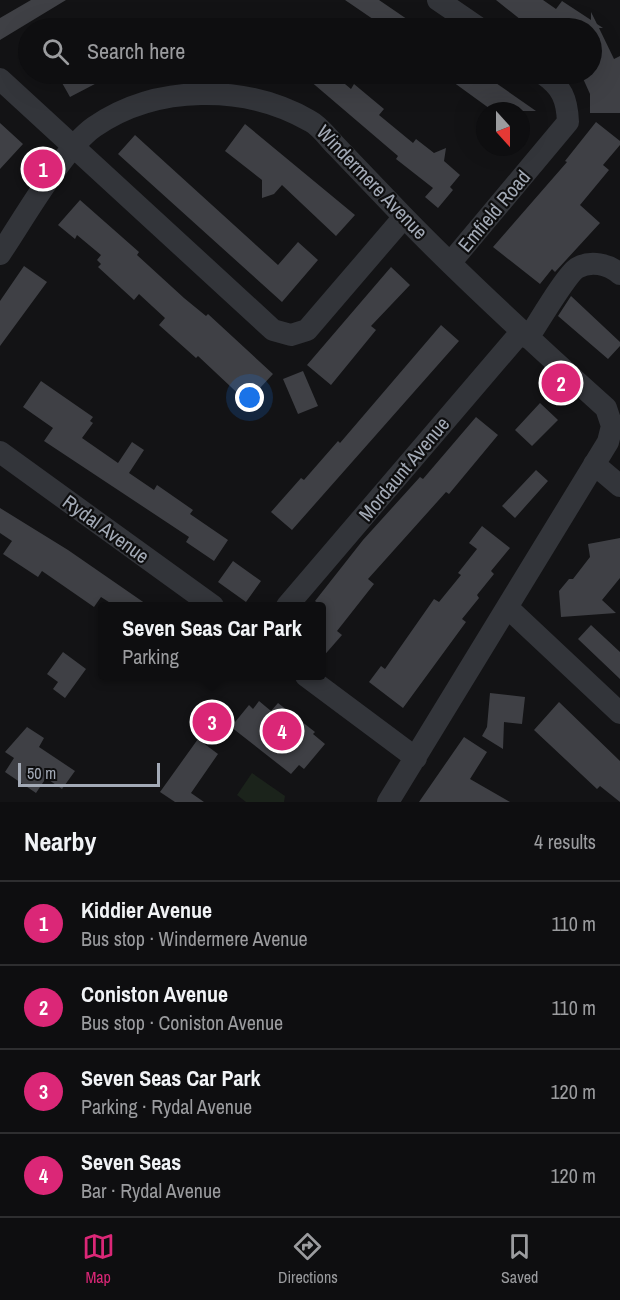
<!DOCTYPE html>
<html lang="en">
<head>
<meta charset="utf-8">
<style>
	:root { --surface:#0e0e10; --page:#171719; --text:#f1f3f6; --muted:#9b9c9f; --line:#2e2e30; --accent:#db2777 }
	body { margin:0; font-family:"Archivo Narrow",sans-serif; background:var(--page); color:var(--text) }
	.compass { position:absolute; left:476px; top:102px; width:54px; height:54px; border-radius:50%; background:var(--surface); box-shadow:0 6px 24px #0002; rotate:159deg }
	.scale { position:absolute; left:18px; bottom:15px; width:142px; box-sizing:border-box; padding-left:6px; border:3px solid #a3aab6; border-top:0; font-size:16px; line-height:21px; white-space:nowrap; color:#a3aab6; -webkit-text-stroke:4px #0e0e0f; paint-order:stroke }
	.you { position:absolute; left:250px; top:398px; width:21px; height:21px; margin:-15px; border:4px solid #fff; border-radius:50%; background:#1a73e8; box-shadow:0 0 0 9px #1a73e833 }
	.badge { display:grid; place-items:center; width:39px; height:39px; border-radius:50%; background:var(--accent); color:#fff; font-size:20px; font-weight:700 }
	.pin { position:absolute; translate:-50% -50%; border:3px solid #fff; box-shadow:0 2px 6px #0006 }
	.popup { position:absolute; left:98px; top:602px; width:228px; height:78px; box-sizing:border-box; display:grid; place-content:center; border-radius:6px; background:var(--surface); filter:drop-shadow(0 2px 4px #0005); font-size:20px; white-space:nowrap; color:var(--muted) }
	.popup b { font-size:22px; color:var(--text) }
	.popup::after { content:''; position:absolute; left:50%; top:100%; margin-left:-12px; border:12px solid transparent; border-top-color:var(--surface) }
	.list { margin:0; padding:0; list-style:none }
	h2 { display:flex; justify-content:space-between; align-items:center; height:78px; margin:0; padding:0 24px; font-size:26px }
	h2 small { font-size:20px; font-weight:400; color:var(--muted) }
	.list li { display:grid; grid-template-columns:39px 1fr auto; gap:18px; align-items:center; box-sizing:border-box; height:84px; padding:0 24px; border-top:2px solid var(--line) }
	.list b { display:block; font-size:22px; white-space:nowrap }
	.list p { margin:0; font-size:20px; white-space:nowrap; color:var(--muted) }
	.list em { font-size:20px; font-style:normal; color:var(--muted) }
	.icon { flex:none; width:33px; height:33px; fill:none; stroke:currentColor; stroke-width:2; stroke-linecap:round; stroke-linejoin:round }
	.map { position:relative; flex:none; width:620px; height:802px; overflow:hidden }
	.search { position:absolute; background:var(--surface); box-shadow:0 6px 24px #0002; left:18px; right:18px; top:18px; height:66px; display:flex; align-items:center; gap:15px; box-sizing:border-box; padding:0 21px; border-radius:33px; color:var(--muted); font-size:22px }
	.sheet { height:414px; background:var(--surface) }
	nav { display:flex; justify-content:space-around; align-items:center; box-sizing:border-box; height:84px; border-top:2px solid var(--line); background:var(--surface); font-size:16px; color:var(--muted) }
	nav a { display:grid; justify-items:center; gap:3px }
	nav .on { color:var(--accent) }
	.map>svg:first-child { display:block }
	.green { fill:#1b231b }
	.building { fill:#3f4045 }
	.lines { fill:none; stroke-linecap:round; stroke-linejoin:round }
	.minor { stroke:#33353a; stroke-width:22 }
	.labels { text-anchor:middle; stroke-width:4.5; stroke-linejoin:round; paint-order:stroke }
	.street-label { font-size:20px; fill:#a3aab6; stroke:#0e0e0f }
</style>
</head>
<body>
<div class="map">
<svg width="620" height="802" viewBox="0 0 620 802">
	<rect width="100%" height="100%" fill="#131315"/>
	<path class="green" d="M252 773 285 796 284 802H246L237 795Z"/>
	<path class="building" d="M31 0H66L0 40V18Z
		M345 0H379L420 28H386Z
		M496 0H543L556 9 562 1 591 20V12L597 24 603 28H599L614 59 620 56V113H590V94L581 74H591V28H531Z
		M57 74H114L70 97Z
		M302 74H333L351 89 354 84 384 109 379 115 413 143 416 139 434 153 446 148 444 161 460 175 450 187 453 190 438 208 425 197 433 188 396 159 398 156Z
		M442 74H483L536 111H493Z
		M596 122 620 141V145L603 165 609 170 580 205 600 223 555 272 552 269 540 284 493 247 567 162 565 161Z
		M0 123 23 144 0 169Z
		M245 124 355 215 336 236 282 185 274 194 262 198V180L225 151Z
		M135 135 278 265 298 242 318 260 282 302 118 154Z
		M80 200 139 252 137 255 184 298 206 316 208 314 273 374 247 402 198 356 196 358 159 325 165 318 139 294 134 300 98 267 101 264 97 260 101 255 77 235 75 239 58 225Z
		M24 266 47 282 0 346V301Z
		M391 267 410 285 371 326 376 330 331 385 307 365Z
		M571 296 620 342V346L608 359 558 316Z
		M441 325 459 341 292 530 271 512 301 478 304 480 338 441 340 443Z
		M303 371 318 406 298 414 283 379Z
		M41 381 93 417 90 421 93 423 82 438 118 463 132 442 144 450 129 473 154 490 157 485 193 510 190 514 228 540 214 561 186 542 189 537 44 441 53 428 23 407Z
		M540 403 558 420 532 446 515 430Z
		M476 417 498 435 449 494 446 492 368 579 374 584 337 631 342 635 321 659V606L315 601 363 540 420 477 423 479Z
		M536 470 548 481 515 518 502 506Z
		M0 508 68 550 149 606H115L101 597 94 607 42 571 38 577 3 554 12 541 0 533Z
		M482 526 510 548 491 571 494 574 477 595 479 598 462 619 466 622 403 708 369 682 381 666 385 669 434 599 439 602 461 575 458 573 477 549 469 543Z
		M620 538V578L602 600 616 613 561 617 559 591 569 579H573L590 557 588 544Z
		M233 561 261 581 246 602 218 582Z
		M591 625 620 652V679L578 639Z
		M63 652 86 669 65 698 53 689 58 682 47 674Z
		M490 693 525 697 522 724 504 722 503 749 482 736 487 727Z
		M259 701 271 711 278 703 315 732 313 734 325 744 304 769 299 765 291 774 231 727 249 705 253 709Z
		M559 702 620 761V802L600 786 597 789 534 730Z
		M27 727 44 738 39 747 75 771 62 789 46 778 36 793 5 772 14 758 5 752Z
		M464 737 487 752 470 779 510 802H419Z
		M198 739 218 754 191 793 204 802H175L160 792Z"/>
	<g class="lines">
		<path class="minor" d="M438 0 479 28
			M0 79 273 330 291 335 307 330 404 217
			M0 254C23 220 64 148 94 127 156 84 246 84 310 121 320 126 328 138 336 146 358 169 380 192 402 215 467 282 537 346 606 408L612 426 608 442 388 802
			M451 262 568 122C567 99 562 87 543 74
			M528 338C537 325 566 275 577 268 591 260 608 264 620 274
			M0 452 213 606
			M594 464 620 486
			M287 606 521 332
			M507 607 620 713
			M306 676 416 758"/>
	</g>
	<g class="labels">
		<g class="street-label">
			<text transform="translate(372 182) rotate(46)" y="7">Windermere Avenue</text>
			<text transform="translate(494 211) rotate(-50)" y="7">Emfield Road</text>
			<text transform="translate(404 469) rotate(-50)" y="7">Mordaunt Avenue</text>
			<text transform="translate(106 529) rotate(36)" y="7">Rydal Avenue</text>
		</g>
	</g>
</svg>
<svg class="compass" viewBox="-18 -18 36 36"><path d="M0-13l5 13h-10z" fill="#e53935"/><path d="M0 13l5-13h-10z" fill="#9b9c9f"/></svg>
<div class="scale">50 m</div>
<div class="you"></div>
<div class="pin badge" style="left:43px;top:169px">1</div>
<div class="pin badge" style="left:561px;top:383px">2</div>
<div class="pin badge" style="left:212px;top:722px">3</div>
<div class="popup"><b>Seven Seas Car Park</b>Parking</div>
<div class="pin badge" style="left:282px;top:731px">4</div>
<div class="search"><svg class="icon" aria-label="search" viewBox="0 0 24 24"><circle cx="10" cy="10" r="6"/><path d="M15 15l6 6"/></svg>Search here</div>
</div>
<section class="sheet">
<h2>Nearby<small>4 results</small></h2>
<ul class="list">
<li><span class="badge">1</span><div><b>Kiddier Avenue</b><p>Bus stop · Windermere Avenue</p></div><em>110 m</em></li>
<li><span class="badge">2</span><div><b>Coniston Avenue</b><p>Bus stop · Coniston Avenue</p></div><em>110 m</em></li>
<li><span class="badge">3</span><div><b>Seven Seas Car Park</b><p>Parking · Rydal Avenue</p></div><em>120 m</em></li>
<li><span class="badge">4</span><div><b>Seven Seas</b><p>Bar · Rydal Avenue</p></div><em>120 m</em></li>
</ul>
</section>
<nav>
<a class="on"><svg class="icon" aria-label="map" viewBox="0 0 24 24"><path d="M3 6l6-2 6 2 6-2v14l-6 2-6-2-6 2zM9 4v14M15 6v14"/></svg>Map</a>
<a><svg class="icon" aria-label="directions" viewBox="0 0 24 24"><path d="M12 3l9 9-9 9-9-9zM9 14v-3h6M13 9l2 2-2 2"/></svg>Directions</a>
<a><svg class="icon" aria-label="saved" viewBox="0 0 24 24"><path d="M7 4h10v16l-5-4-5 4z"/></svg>Saved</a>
</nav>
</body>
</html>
